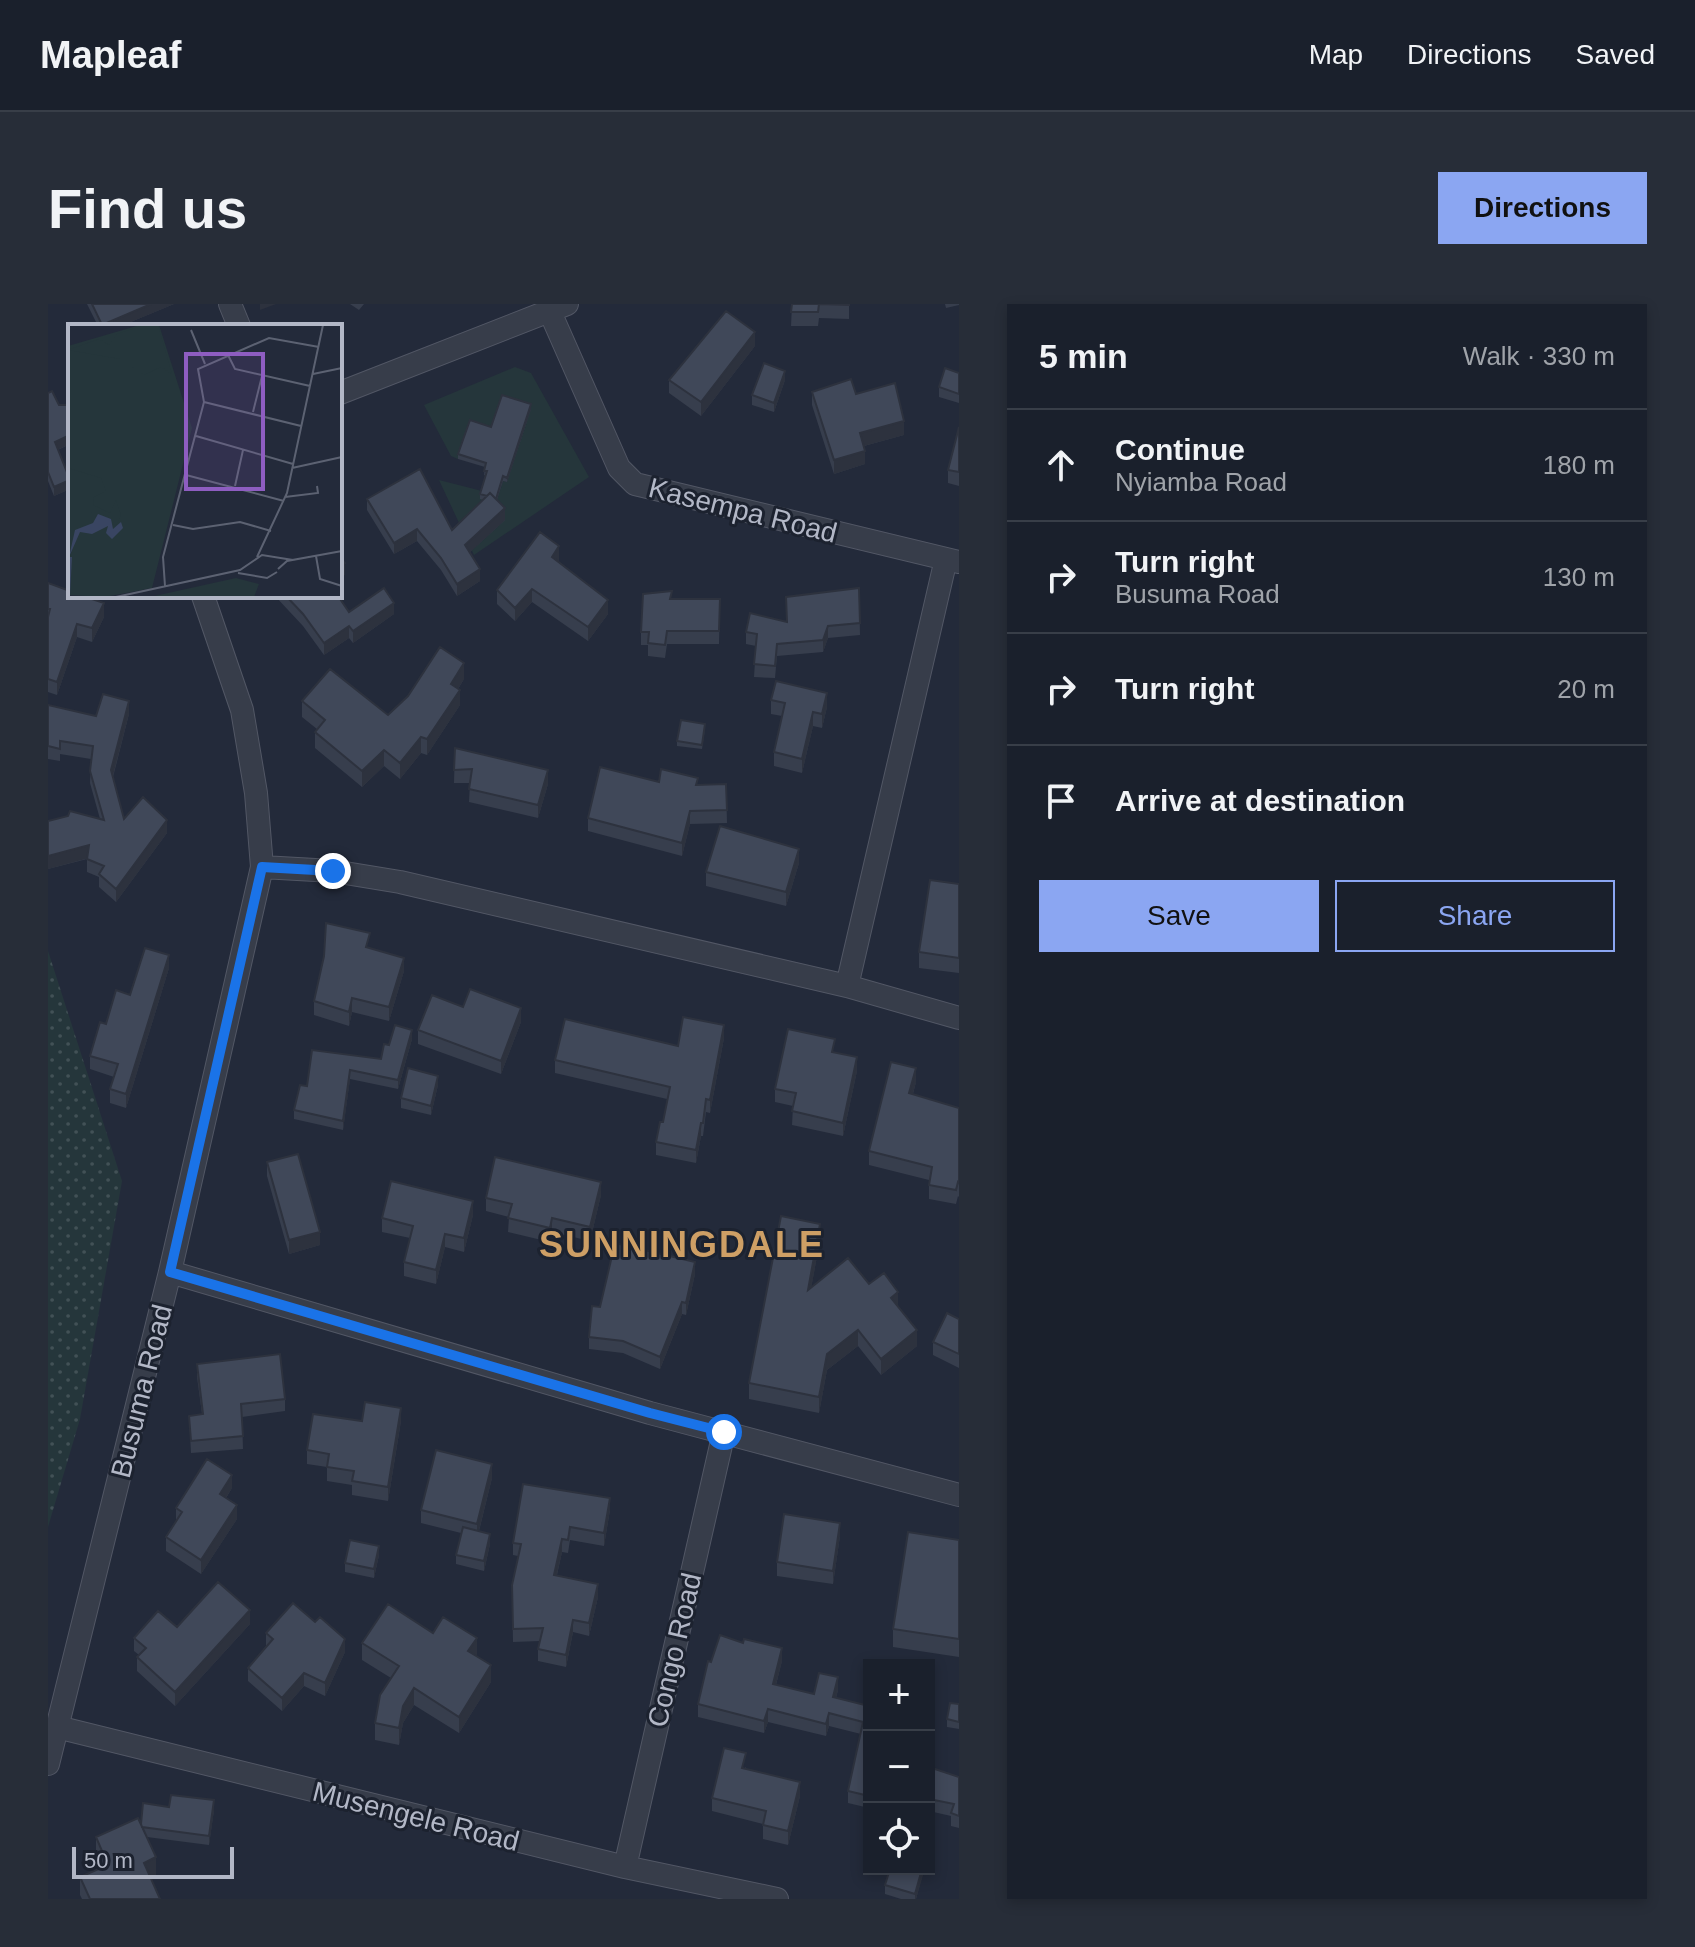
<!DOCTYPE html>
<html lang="en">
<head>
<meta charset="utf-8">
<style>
	:root { --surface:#1a202c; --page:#272d38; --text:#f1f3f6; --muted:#9fa3a9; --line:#383e48; --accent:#8ba6f2 }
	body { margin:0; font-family:Arial,sans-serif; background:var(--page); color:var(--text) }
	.controls { position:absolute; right:24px; bottom:24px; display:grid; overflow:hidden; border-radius:0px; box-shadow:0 4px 12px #0003 }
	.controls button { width:72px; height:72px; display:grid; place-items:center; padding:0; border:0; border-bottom:2px solid var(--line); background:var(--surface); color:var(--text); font:40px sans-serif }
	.scale { position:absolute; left:24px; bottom:20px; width:162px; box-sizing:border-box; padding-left:8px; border:4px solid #b2b7c6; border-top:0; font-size:22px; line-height:28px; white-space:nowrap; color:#b2b7c6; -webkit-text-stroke:6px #1c222f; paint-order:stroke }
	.stop { position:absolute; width:24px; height:24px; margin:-18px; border:6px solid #1a73e8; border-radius:50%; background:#fff }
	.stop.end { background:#1a73e8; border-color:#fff; box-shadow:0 2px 8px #0008 }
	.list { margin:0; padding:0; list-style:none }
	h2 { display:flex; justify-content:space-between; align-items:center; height:104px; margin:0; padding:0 32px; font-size:34px }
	h2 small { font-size:26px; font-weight:400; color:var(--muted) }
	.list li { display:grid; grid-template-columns:52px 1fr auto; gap:24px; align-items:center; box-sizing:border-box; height:112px; padding:0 32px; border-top:2px solid var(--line) }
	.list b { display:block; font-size:30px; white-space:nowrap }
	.list p { margin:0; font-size:26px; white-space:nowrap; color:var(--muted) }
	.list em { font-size:26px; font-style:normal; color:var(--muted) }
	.actions { display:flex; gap:16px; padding:24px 32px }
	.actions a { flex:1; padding:18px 0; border:2px solid var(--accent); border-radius:0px; text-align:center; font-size:28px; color:var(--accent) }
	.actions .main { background:var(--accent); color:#111 }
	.icon { flex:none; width:44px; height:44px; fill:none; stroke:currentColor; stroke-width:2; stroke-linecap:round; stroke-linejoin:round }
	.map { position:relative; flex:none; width:911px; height:1595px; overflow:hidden; border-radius:0px }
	header { display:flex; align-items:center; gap:48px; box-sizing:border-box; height:112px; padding:0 40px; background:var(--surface); border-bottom:2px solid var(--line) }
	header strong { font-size:38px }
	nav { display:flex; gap:44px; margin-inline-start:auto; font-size:28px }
	.intro { display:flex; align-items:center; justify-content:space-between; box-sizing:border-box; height:192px; padding:0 48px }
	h1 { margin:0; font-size:56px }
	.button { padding:20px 36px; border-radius:0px; background:var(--accent); color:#111; font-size:28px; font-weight:700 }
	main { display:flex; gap:48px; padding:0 48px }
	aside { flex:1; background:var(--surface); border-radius:0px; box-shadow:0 4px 12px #0003 }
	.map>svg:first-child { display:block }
	.grass { fill:url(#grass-dots) }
	.garden { fill:#25363b }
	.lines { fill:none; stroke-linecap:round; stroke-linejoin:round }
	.minor-casing { stroke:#525765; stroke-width:24 }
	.minor { stroke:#373d4a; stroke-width:22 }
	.wall { fill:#373e4d }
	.shaded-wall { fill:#2d323e }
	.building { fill:#404859; stroke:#2d323e; stroke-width:2 }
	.route { stroke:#1a73e8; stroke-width:10 }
	.labels { text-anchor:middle; stroke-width:6; stroke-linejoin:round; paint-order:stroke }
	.street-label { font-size:28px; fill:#b2b7c6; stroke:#1c222f }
	.district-label { font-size:36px; font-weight:bold; letter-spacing:2px; fill:#ce9f65; stroke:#1c222f }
	.inset-river { fill:none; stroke:#394562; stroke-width:4 }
	.inset-road { fill:none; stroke:#5c6272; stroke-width:2 }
	.view { fill:#8e5dc1; fill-opacity:0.15; stroke:#8e5dc1; stroke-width:4 }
	.inset-edge { fill:none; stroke:#b2b7c6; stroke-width:4 }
</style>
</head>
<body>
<header>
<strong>Mapleaf</strong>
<nav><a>Map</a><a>Directions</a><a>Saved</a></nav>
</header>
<div class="intro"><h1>Find us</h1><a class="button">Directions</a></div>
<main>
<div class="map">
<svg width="911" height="1595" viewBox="0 0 911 1595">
	<defs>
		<pattern id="grass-dots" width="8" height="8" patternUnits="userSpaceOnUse" patternTransform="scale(2)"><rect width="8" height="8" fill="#25363b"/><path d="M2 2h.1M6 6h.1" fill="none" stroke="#425156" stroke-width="1.8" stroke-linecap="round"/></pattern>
	</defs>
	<rect width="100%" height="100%" fill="#232a3a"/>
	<path class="grass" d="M0 647 74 877 32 1115 0 1223Z"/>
	<path class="garden" d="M467 63 483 69 541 173 426 251 391 176 434 187 448 199 455 177 459 178 443 128 422 121 410 155 403 152 376 101Z"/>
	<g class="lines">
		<g class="minor-casing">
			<path id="minor" d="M182 0 191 22
				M502 8 571 164 587 180 911 258
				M292 89 519 0
				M214 563 285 567 352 578 799 682 911 714
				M799 682 898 255
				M122 968 602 1109 911 1191
				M9 1423 577 1563 729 1595
				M0 1460 122 968 214 563 208 489 194 406 155 292
				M577 1563 676 1128"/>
		</g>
		<use href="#minor" class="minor"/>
	</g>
	<path class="wall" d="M39 0H126L73 22H50Z
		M302 0H316L311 6Z
		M744 0H801V15L771 14 770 22H743Z
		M897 0H911V1L898 4Z
		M707 42 653 112 621 89V76Z
		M911 69V99L891 93V83Z
		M737 76 726 108 704 101V91Z
		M764 88 808 90 856 131 816 142 817 160 786 170 764 101Z
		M0 89 11 101 22 107V140L10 146 22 185 6 192 0 177Z
		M483 105 459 178 455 177 449 196 457 216 422 248 432 277 409 292 393 266 369 237 346 250 319 206V195L404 226 435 196 432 195V190L438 172 436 171 437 163 410 155V150L443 123Z
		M911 123V182L900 179V166Z
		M511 256 510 258 560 310 540 337 484 298 467 317 449 300V286Z
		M0 279 56 313 44 338 29 333 9 391 0 388Z
		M811 284 812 331 780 334 775 348 729 352 727 374 706 373 708 342 698 340V328L738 317Z
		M227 292H290L301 308 346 310 305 339 301 334 276 351 255 322Z
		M624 295H672L671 340H619L617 354 600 352V341H593V328Z
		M416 375 410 385 412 401 379 451 373 449 352 475 336 462 314 483 267 444V428L269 425 254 413V397L340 411Z
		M723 396 779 403 774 424 765 422 754 469 726 462V448L734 412 723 410Z
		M0 401 48 412 81 410 65 473 76 515 119 529 68 598 51 583V573L39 568V555L0 565V517L52 515 42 479 43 455 12 450V457L0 455Z
		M657 425 654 445 629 442V437Z
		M407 444 500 480 490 514 421 498 422 479H406Z
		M611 478 650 481 678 480 679 519 642 520 634 552 540 527V514Z
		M751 559 738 602 658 582V568Z
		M911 580V669L871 664V648Z
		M322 644 356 667 341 717 304 708 301 722 266 711V697Z
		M121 664 78 804 62 799V785L66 773 42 765V752L58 720 82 691Z
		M473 718 453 770 370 740V726Z
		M676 734 662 809 658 808 655 832H653L648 859 608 851V838L615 818 619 795 507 769V756L630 742Z
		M364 735 350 785 302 775 295 826 246 815V806L259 782 333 755 341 741Z
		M787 748 809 767 795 832 744 821 745 802 727 798V785Z
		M868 778 865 790 911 804V893L910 892 908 900 881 895V876L821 861V847Z
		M390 781 383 811 353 804V794Z
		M219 858 272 941 241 950 219 872Z
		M553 891 542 937 504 928 502 938 460 928 461 913 438 907V894Z
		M425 911 416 948 397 943 388 980 356 972V958L362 934 334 928V914Z
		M772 936 763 984 821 980 850 1003 869 1042 833 1071 810 1042 779 1066 771 1109 701 1095V1079Z
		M647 970 638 1011 634 1010 612 1065 575 1049 541 1045V1033L552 1003Z
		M911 1015V1064L885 1051V1038Z
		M149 1060 237 1095V1107L194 1113 195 1145 143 1149 141 1112 154 1110 149 1073Z
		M314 1117H353L340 1197 304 1191V1181L279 1177V1163L259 1160V1146Z
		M444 1174 431 1227 442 1240 436 1267 408 1260V1251L413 1229 373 1219V1206Z
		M184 1184 178 1194 189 1215 153 1270 118 1247V1233L128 1218V1204Z
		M562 1206 556 1242 522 1236 520 1249 514 1248 509 1271 550 1293 541 1332 525 1328 518 1363 490 1357V1345L492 1337 465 1338 464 1281 470 1252 465 1251V1239Z
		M792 1232 785 1280 729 1272V1258Z
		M911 1236V1353L845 1343V1325Z
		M331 1251 326 1274 297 1268V1259Z
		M202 1320 127 1402 89 1367V1353L91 1351 86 1347V1334L129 1323Z
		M218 1329 297 1348 277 1392 256 1382 234 1407 200 1377V1364L218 1342Z
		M385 1329 428 1352 443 1378 411 1429 366 1401 355 1419 351 1441 327 1436V1419L343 1374 314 1356V1339Z
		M695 1339 734 1357 728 1381 766 1390 790 1386 788 1394 821 1402V1504L800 1499V1487L813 1430 781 1422 778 1432 720 1418 716 1429 650 1413V1400L663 1358Z
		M911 1400V1425L899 1423V1415Z
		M698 1463V1465L752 1492 740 1541 715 1535V1520L664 1507V1494Z
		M881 1463 911 1473V1524L903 1522V1512L881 1507Z
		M121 1503 166 1506 161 1541 99 1533 108 1571 102 1574 112 1595H34L32 1591V1573L53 1564 48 1551V1533L93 1520Z
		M876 1565 868 1595H853L837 1590V1581Z"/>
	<path class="shaded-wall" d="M103 0H126L73 22H54Z
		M212 0H228L212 6Z
		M707 28V42L653 112V98Z
		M737 67V76L726 108V99Z
		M483 100V105L459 178V174Z
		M856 117V131L812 143V129Z
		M22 131V140L7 147V138Z
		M817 147V160L786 170V156Z
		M22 176V185L6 192V183Z
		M457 204V216L417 253V241Z
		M369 225V237L346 250V239Z
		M511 242V256L504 267V253Z
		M297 259V271L292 274V263Z
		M432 265V277L409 292V280Z
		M484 285V298L467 317V304Z
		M560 296V310L540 337V323Z
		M56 299V313L44 338V324Z
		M346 299V310L305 339V327Z
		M29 320V333L9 391V378Z
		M301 322V334L276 351V339Z
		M780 322V334L775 348V336Z
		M416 359V375L403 396V380Z
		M412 386V401L379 451V435Z
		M779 389V403L774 424V410Z
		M81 397V410L63 479V466Z
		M765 408V422L754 469V455Z
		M373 433V449L352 475V459Z
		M336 446V462L314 483V467Z
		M500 466V480L490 514V501Z
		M642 507V520L634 552V539Z
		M119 516V529L68 598V585Z
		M41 541V554L0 565V552Z
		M751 545V559L738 602V588Z
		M121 651V664L78 804V790Z
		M356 654V667L341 717V703Z
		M304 694V708L301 722V708Z
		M473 704V718L453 770V757Z
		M676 721V734L662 809V796Z
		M364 726V735L350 785V776Z
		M809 753V767L795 832V819Z
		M868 764V778L861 804V789Z
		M302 766V775L295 826V817Z
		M390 772V781L383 811V802Z
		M653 819V832L648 859V846Z
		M553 878V891L542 937V923Z
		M425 897V911L416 948V934Z
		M504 914V928L502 938V924Z
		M772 920V936L760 1002V986Z
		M272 928V941L241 950V936Z
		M397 930V943L388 980V966Z
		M647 958V970L638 1011V999Z
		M850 988V1004L843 994Z
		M634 998V1010L612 1065V1053Z
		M810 1026V1042L779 1066 771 1109V1093L779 1050Z
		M869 1026V1042L833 1071V1055Z
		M353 1104V1117L340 1197V1183Z
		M444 1160V1174L429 1234V1220Z
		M184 1171V1184L172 1203V1190Z
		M562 1194V1206L556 1242V1229Z
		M189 1201V1215L153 1270V1256Z
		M792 1219V1232L785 1280V1267Z
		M442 1230V1240L436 1267V1257Z
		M514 1235V1248L506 1283V1271Z
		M331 1242V1251L326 1274V1265Z
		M550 1280V1293L541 1332V1319Z
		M202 1306V1320L127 1402V1388Z
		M525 1316V1328L518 1363V1351Z
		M429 1334V1351L420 1364V1347Z
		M297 1335V1348L277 1392V1379Z
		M734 1344V1357L725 1392V1380Z
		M443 1361V1378L411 1429V1413Z
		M256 1369V1382L234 1407V1394Z
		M790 1373V1386L785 1405V1393Z
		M366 1384V1401L355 1419 351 1441V1424L355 1402Z
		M720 1405V1418L716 1429V1417Z
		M781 1409V1422L778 1432V1420Z
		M752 1478V1492L740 1541V1527Z
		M166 1496V1506L161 1541V1532Z
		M108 1553V1571L96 1577V1559Z
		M874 1565H876V1568L868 1595H867V1590Z"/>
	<path class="building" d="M44 0H103L54 21Z
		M744 0H801V1L771 0 770 8H743Z
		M678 7 707 28 653 98 621 76Z
		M716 59 737 67 726 99 704 91Z
		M897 64 911 69V90L891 83Z
		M803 75 808 90 847 79 856 117 812 129 817 147 786 156 764 88Z
		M4 87 11 101H20L22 107V131L7 138 22 176 6 183 0 168V89Z
		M454 91 483 100 459 174 455 172 448 195 442 189 439 192 432 190 439 167H436L438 159 410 150 422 116 443 123Z
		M911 123V168L900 166Z
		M372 165 404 226 442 189 457 204 417 241 432 265 409 280 393 254 369 225 346 239 319 195Z
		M492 228 511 242 504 253 560 296 540 323 484 285 467 304 449 286Z
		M292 253 297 259 292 263Z
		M0 279 22 287V292H35L56 299 44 324 29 320 9 378 0 375V313L2 305H0Z
		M336 284 346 299 305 327 301 322 276 339 255 310 238 292H290L301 308Z
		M811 284 812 319 780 322 775 336 729 340 727 362 706 360 709 330 698 328 702 309 739 318 738 293Z
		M624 287 622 295H672L671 327H619L617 341 600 339 601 328H593L595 290Z
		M392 343 416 359 403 380 412 386 379 435 373 433 352 459 336 446 314 467 267 428 277 416 254 397 282 365 340 411 360 392Z
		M728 377 779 389 774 410 765 408 754 455 726 448 737 399 723 396Z
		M55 390 81 397 63 466 76 515 95 493 119 516 68 585 51 570 56 562 39 555 41 541 0 552V517L20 512 22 507 56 516 42 467 45 442 12 437V445L0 442V401L48 412Z
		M633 416 657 420 654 441 629 437Z
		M407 444 500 466 490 501 421 485 424 465 406 466Z
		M552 463 611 478 613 465 650 474 648 481 678 480 679 506 642 507 634 539 540 514Z
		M672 522 751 545 738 588 658 568Z
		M882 576 911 580V654L871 648Z
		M278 619 322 629 318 643 356 654 341 703 304 694 301 708 266 697 276 652Z
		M97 644 121 651 78 790 62 785 70 760 42 752 52 718 58 720 68 686 82 691Z
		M422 685 473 704 453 757 370 726 384 691 415 703Z
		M635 713 676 721 662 796 658 795 655 819H653L648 846 608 838 612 818H615L622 783 507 756 517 715 630 742Z
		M347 721 364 726 350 776 302 766 295 817 246 806 252 781 259 782 264 746 333 755 336 740 341 741Z
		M740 725 787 735 784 748 809 753 795 819 744 807 748 789 727 785Z
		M843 758 868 764 861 789 911 804V879L910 878 908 886 881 881 884 863 821 847Z
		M360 764 390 772 383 802 353 794Z
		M250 850 272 928 241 936 219 858Z
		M447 853 553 878 542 923 504 914 502 924 460 914 464 900 438 894Z
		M343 877 425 897 416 934 397 930 388 966 356 958 365 922 334 914Z
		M733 912 772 920 760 986 800 954 821 980 836 969 850 988 843 994 869 1026 833 1055 810 1026 779 1050 771 1093 701 1079Z
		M567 939 647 958 638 999 634 998 612 1053 575 1037 541 1033 544 1002 552 1003Z
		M899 1009 911 1015V1050L885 1038Z
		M232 1050 237 1095 193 1100 195 1132 143 1137 141 1112 155 1110 149 1060Z
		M317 1098 353 1104 340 1183 304 1177 306 1167 279 1163 281 1150 259 1146 265 1110 314 1117Z
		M388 1146 444 1160 429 1220 373 1206Z
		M159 1155 184 1171 172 1190 189 1201 153 1256 118 1233 134 1208 128 1204Z
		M475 1180 562 1194 556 1229 522 1223 520 1236 514 1235 506 1271 550 1280 541 1319 525 1316 518 1351 490 1345 495 1324 465 1325 464 1281 473 1240 465 1239Z
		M736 1210 792 1219 785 1267 729 1258Z
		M415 1223 442 1230 436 1257 408 1251Z
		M860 1228 911 1236V1335L845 1325Z
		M302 1236 331 1242 326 1265 297 1259Z
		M170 1278 202 1306 127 1388 89 1353 98 1344 86 1334 110 1307 129 1323Z
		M245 1299 267 1318 272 1313 297 1335 277 1379 256 1369 234 1394 200 1364 225 1335 218 1329Z
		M340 1300 385 1329 395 1313 429 1334 420 1347 443 1361 411 1413 366 1384 355 1402 351 1424 327 1419 332 1391 351 1362 314 1339Z
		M672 1331 695 1339 696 1335 734 1344 725 1380 766 1390 771 1369 790 1373 785 1393 821 1402V1492L800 1487 815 1418 781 1409 778 1420 720 1405 716 1417 650 1400 660 1357 663 1358Z
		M902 1399 911 1400V1418L899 1415Z
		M676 1444 698 1449 694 1464 752 1478 740 1527 715 1521 718 1507 664 1494Z
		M881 1463 911 1473V1512L903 1509 906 1500 881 1495Z
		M123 1491 166 1496 161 1532 94 1523 93 1520 95 1499 121 1503Z
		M90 1514 108 1553 96 1559 112 1595H42L32 1573 60 1561 48 1533Z
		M842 1565H874L867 1590 837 1581Z"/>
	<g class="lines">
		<path class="route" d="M285 567 214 563 122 968 602 1109 676 1128"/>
	</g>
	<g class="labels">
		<g class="street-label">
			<text transform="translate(695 206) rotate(14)" y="10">Kasempa Road</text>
			<text transform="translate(93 1087) rotate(-76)" y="10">Busuma Road</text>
			<text transform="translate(626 1346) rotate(-77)" y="10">Congo Road</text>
			<text transform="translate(368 1512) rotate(14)" y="10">Musengele Road</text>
		</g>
		<g class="district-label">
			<text x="634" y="953">SUNNINGDALE</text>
		</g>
	</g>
	<g transform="translate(20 20)">
		<rect width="274" height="274" fill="#232a3a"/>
		<path d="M72 1H91L124 104 84 264 37 273 0 271V22ZM168 254 191 260 186 273H82Z" fill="#25363b"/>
		<path d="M76 1H90L104 50 93 43 76 51 52 35 0 26 31 15 41 21 49 10ZM0 144 33 154 38 167 26 173 25 181 42 189 48 176 53 191 47 204 43 195 27 192 0 166Z" fill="#25363b"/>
		<path d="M30 190 43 195 45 205 53 198 55 204 44 215 38 209 40 202 24 210 12 208 1 233 7 206 25 199Z" fill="#394562"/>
		<path class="inset-river" d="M0 271 2 233"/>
		<path class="inset-road" d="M123 6 137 40M160 31 167 45 242 62M245 50 274 44M136 78 233 102M185 88 194 52M128 112 225 140M224 144 274 133M118 151 216 177M167 162 175 126M217 173 250 169 249 162M105 201 125 205 172 198 203 207M248 232 252 255 274 262M189 233 219 169 255 1M210 245 219 237 274 227M170 249 199 254 209 248M97 262 95 233 136 78 130 45 201 14 251 23M48 273 172 246 194 231 225 236"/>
		<path class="view" d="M118 30H195V165H118Z"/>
		<rect width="274" height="274" class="inset-edge"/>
	</g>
</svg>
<div class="controls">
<button>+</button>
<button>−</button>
<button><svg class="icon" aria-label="locate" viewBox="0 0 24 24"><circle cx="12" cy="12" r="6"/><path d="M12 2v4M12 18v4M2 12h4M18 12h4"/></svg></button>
</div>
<div class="scale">50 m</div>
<div class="stop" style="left:676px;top:1128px"></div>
<div class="stop end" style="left:285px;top:567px"></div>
</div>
<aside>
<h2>5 min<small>Walk · 330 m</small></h2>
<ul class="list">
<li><svg class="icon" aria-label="ahead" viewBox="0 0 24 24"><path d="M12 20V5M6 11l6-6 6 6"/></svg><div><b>Continue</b><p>Nyiamba Road</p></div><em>180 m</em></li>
<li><svg class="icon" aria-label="right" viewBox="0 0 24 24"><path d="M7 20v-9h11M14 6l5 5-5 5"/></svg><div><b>Turn right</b><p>Busuma Road</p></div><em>130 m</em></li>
<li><svg class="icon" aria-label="right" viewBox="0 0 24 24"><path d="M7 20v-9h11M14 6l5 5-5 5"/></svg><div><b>Turn right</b></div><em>20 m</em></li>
<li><svg class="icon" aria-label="arrive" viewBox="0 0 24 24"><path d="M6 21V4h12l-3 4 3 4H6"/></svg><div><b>Arrive at destination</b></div></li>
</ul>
<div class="actions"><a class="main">Save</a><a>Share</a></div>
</aside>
</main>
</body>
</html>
